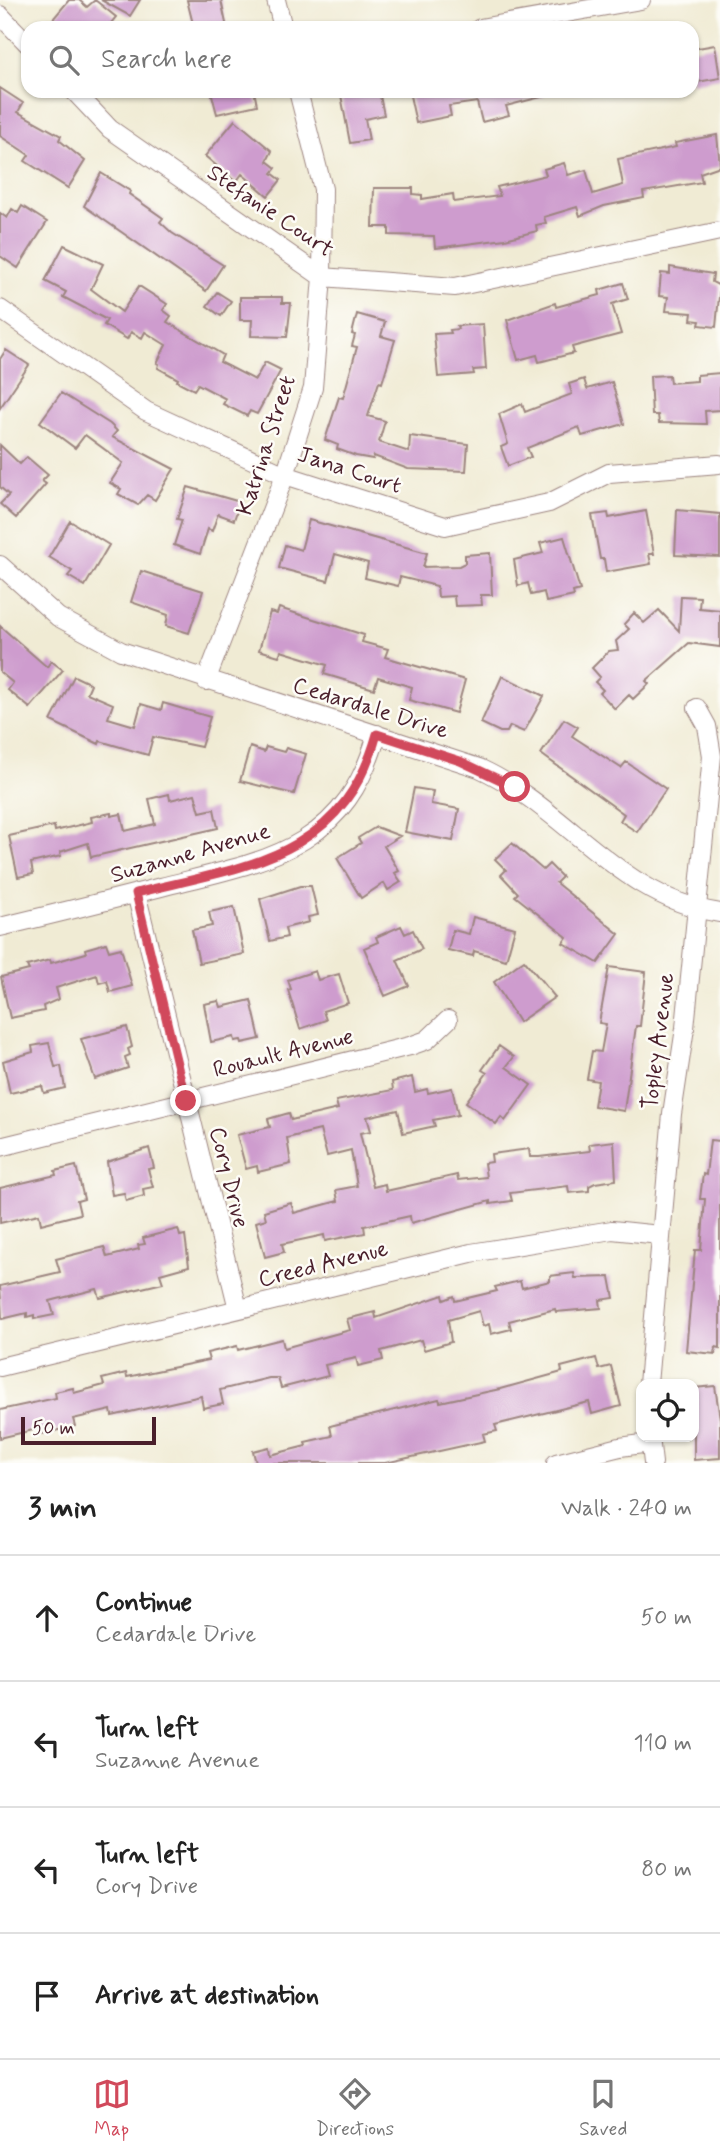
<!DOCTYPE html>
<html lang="en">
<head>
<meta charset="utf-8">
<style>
	:root { --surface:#fff; --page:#f6f6f6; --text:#222; --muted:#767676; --line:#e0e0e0; --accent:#d1495b }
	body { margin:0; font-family:Mynerve,sans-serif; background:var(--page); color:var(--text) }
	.controls { position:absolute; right:21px; bottom:21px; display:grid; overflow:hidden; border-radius:14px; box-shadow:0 2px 5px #0004 }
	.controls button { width:63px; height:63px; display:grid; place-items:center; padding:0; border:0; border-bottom:2px solid var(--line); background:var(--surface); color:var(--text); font:35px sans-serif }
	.scale { position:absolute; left:21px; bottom:18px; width:135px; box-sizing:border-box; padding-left:7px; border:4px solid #4a1f2b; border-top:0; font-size:19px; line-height:24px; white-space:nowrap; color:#4a1f2b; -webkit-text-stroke:5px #fdfcf7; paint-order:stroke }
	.stop { position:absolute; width:21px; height:21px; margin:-16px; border:5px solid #d1495b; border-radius:50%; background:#fff }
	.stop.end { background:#d1495b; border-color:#fff; box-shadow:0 2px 7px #0008 }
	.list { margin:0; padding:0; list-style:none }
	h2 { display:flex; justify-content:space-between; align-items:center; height:91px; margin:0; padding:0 28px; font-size:30px }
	h2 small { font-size:23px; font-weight:400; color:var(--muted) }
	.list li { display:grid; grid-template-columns:46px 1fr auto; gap:21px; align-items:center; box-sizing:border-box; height:126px; padding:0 28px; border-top:2px solid var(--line) }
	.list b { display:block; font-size:26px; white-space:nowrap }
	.list p { margin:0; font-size:23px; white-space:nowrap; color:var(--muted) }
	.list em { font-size:23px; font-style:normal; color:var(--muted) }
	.icon { flex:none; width:38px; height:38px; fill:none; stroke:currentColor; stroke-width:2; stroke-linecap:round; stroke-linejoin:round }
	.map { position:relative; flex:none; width:720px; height:1463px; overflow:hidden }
	.search { position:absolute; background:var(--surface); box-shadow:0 2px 5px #0004; left:21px; right:21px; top:21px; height:77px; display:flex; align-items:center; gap:18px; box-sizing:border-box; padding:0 24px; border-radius:21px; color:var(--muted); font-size:26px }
	.sheet { height:595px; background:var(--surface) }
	nav { display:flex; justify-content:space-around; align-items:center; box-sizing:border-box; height:98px; border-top:2px solid var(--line); background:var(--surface); font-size:19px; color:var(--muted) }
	nav a { display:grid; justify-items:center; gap:4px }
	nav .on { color:var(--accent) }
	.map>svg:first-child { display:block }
	.building { fill:#ce9cce }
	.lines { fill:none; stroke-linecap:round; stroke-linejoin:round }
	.minor-casing { stroke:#9d8580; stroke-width:20 }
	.minor { stroke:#fff; stroke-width:18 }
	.route { stroke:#d1495b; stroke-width:9 }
	.labels { text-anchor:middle; stroke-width:5; stroke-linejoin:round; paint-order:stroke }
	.street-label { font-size:23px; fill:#4a1f2b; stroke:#fdfcf7 }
</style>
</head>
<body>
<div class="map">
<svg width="720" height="1463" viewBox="0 0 720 1463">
	<rect width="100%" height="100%" fill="#fdfcf7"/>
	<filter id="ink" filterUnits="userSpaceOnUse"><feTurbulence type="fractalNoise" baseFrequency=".0143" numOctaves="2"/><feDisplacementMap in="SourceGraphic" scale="14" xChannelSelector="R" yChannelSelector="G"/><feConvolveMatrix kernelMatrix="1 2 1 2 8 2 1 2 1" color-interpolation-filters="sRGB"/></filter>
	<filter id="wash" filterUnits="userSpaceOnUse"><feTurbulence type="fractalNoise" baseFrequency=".00686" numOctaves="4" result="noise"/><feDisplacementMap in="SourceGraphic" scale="28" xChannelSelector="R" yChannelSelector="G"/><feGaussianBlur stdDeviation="1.57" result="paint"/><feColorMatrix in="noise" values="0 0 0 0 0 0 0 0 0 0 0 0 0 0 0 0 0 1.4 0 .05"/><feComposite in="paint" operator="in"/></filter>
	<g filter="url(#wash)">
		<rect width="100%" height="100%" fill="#f0ebd4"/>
		<g id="blocks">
			<path class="building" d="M69 0H79L87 7 95 0 116 17 107 28H65L53 19Z
				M101 0H140L130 16Z
				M187 0H221L227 28H194Z
				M715 45 720 78 692 83V49Z
				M0 88 23 103 18 112 61 136 59 140 85 161 68 188 25 161 29 155 0 136Z
				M211 91H254L257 105 217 114Z
				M348 91H379L384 115 365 119 369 140 350 143 341 95Z
				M409 91H545V96L506 106 509 115 482 122 477 102 449 106 451 116 416 123Z
				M235 120 272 151 267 161 276 168 272 173 281 180 268 196 242 174 236 182 205 156Z
				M717 135 720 166 700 173 702 182 643 192 644 198 604 206 580 216 577 207 544 217 546 223 536 225 537 231 505 239 435 248 434 236 389 235V227H373L374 188H413V194L422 195V199L453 194 454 202 500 196 497 187 546 175 544 169 564 163 568 175 586 170 593 194 623 185 618 159 676 147 675 143Z
				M101 173 130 191 129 194 163 218 160 222 172 233 223 265 206 291 84 206Z
				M22 206 47 222 18 268 0 256V213L7 218 12 209 18 213Z
				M64 245 103 264 91 289 122 312 139 286 167 304 163 310 171 316 167 322 223 355 220 362 255 380 265 362 281 370 257 414 250 411 247 416 223 404 226 399 198 384 194 390 177 381 178 379 158 368 159 364 157 363 166 345 145 332 142 338 131 332 127 339 104 325 107 320 63 297 66 292 45 281Z
				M670 267 713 274 712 282 720 286 716 327 699 325 700 321 691 320 692 313 666 311 668 297 659 296 661 273 670 274Z
				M623 283 628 299 612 304 621 334 572 347 574 353 539 362 537 355 518 360 507 320 555 303 556 307 600 295 599 290Z
				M217 292 231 301 221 316 207 306Z
				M240 297H282V303H291L287 337 251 336 252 320H240Z
				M357 314 385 322 381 336 395 340 382 383 379 382 368 416 385 421 379 442 409 452 410 436 468 444 466 471 408 469 374 456 373 459 356 456 337 449 338 445 325 440 339 397 343 398 357 347 352 346 355 335 352 334Z
				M483 324 486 369 473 370 474 374 438 377 434 334 451 333 450 330 458 329 457 326Z
				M6 350 29 365 0 408V359Z
				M720 373V410L705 411 706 424 659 423 658 415H652L650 376 669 375 670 383 697 381V375Z
				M584 379 587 389 612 382 624 424 582 436 579 427 527 448 531 457 508 466 501 447 508 444 499 414 522 404 525 412 572 394 569 384Z
				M61 393 110 424 117 431 112 437 174 469 155 500 147 495 138 505 118 494 121 489 110 483 123 463 85 435 75 448 40 422Z
				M0 445 20 464 27 457 48 475 42 481 46 484 16 518 0 504 9 495 0 487Z
				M188 487 240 502 234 520 218 514 212 531 208 529 200 554 174 545 182 520 177 519Z
				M677 510 720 514V557L675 555Z
				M646 511 654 554H649L651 564 606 572 604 559H600L592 515 608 513 609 518Z
				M309 520 427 553 423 567 459 566 465 563V555L490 553 492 595H481L482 605 455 606 454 596 438 597 437 586 400 577 398 586 365 578 368 563 335 554 328 581 279 568 285 545 301 550Z
				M70 521 109 545 85 586 68 576 72 571 49 557Z
				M564 537 580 590 573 592 574 596 546 602 544 592 531 595 528 583 518 586 514 560 543 553 540 543Z
				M141 571 203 591 189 633 166 626 168 615 131 602Z
				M681 596 700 597 699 608 720 610V647L689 643 646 681 649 684 633 699 629 695 615 709 600 693 603 690 595 682 600 677 592 668 609 651 618 650 616 641 629 629 624 624 634 613 644 623 659 610 679 631Z
				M279 608 364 635 362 642 388 649 385 657 465 680 456 713 409 700 412 687 378 677 374 689 324 674 327 665 281 651 279 656 259 650 270 612 277 614Z
				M0 626 47 667 51 661 63 670 30 708 8 690 13 683 0 672Z
				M74 676 91 684 87 693 113 704 108 718 135 726 141 704 161 710 163 703 210 717 201 747 153 737 148 755 100 741 99 744 51 721Z
				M502 676 544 696 524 732 510 726 507 732H500L481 723Z
				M564 719 578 727 572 736 621 768 626 762 666 789 637 832 620 821 624 814 541 754Z
				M250 747 264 752 266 747 284 752 286 748 306 754 294 794 240 781Z
				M414 788 433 791 431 804 459 809 453 841 405 832Z
				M169 794 170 800 195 794 200 812 214 809 218 828 91 857 88 843 60 852 61 856 31 863 33 874 18 877 9 836 54 826 55 831 92 822 91 817 111 813V816L121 814 125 831 155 824 149 799Z
				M376 827 400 836 384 846 399 871 395 873 401 882 388 890 384 883 361 898 337 858 361 843 358 838Z
				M512 843 543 870 549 864 562 877 556 883 619 934 598 963 563 943 567 937 515 896 518 893 501 875 506 870 495 859Z
				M300 886H311L318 915 308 917 309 922 285 928 287 937 270 941 260 899Z
				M234 907 244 954 199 963 192 930 212 926 209 912Z
				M473 917 515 928 506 960 474 951 473 956 448 950 453 930 469 934Z
				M401 926 405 934 413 930 422 949 397 960 409 986 385 996 364 948 378 942 376 937Z
				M106 943 109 951 121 948 132 986 110 992 107 981 99 983 97 975 56 988 59 999 43 1006 44 1011 10 1018 1 977 29 970 27 966 50 960 51 963 86 953 85 949Z
				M524 960 555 997 519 1022 494 982Z
				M609 967 646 972 640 1026H636L624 1111 594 1106 598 1081 587 1079 592 1051 601 1052 606 1024 599 1023Z
				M315 971 318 980 339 974 348 1003 323 1011 326 1020 300 1029 288 990 291 989 288 980Z
				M251 1000 260 1039 242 1043 241 1040 235 1041 234 1037 211 1042 204 1004 219 1001 221 1007Z
				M127 1027 132 1047 128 1049 130 1055 125 1057 128 1068 95 1079 81 1039Z
				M49 1043 55 1067 61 1066 65 1088 44 1093 42 1086 10 1093 3 1061 33 1052 32 1046Z
				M499 1046 514 1057 506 1067 531 1085 505 1121 501 1117 496 1124 466 1102 487 1073 482 1070Z
				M412 1077 415 1092 427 1089 428 1093 452 1088 458 1115 433 1120 435 1126 403 1133 398 1110 367 1117 371 1131 360 1133 373 1187 385 1184 386 1191 457 1175 458 1180 486 1177 484 1163 492 1162 491 1154 529 1149 530 1157H539L590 1151 589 1144 614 1141 616 1180 595 1183 589 1186V1191L569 1193 568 1186 510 1193 512 1201 490 1204V1201L411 1223 410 1216 364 1226 365 1233 325 1241 324 1235 282 1244 284 1252 265 1257 256 1222 266 1219 264 1211 291 1203 294 1213 338 1201 336 1190 357 1186 351 1150 327 1156 320 1130 287 1138 291 1164 258 1172 257 1166 246 1169 237 1135 270 1127 268 1119 289 1113 291 1120 338 1109 336 1101 393 1090 392 1082Z
				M710 1140 720 1141V1348L716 1347 715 1354 686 1351 695 1250H701L705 1199H700L703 1174 706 1175Z
				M149 1148 154 1168 148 1169 153 1187 143 1189 144 1196 126 1201 124 1193 112 1195 107 1162Z
				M76 1166 84 1199 77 1201 80 1214 41 1224 39 1214 0 1223V1188L56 1175 55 1171Z
				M178 1229 180 1236 185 1235 189 1266 160 1274 163 1283 100 1298 97 1289 50 1301 54 1315 34 1319V1315L27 1317V1313L2 1319 0 1286 60 1272 56 1259 104 1247 107 1257 139 1249 138 1245 145 1244 143 1238Z
				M574 1273 575 1278 610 1277 614 1298 600 1300 601 1308 556 1312 555 1309 509 1321 511 1329 491 1334 489 1324 483 1326 479 1311 448 1320 451 1342 424 1350 421 1340 381 1351 383 1360 358 1366 356 1358 325 1365 328 1376 281 1388 278 1378H269L220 1390 223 1404 203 1408 201 1396 112 1416 111 1410 73 1419 75 1426 42 1434 41 1428 0 1438V1410L56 1398 55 1392 73 1388 74 1393 104 1385 102 1379 126 1373 127 1377 209 1360 207 1353 237 1346 238 1350 282 1339 284 1348 350 1330 347 1319 375 1312 376 1318 443 1295 444 1300 454 1296 455 1301 497 1291 495 1287 520 1281 522 1288 550 1281V1276Z
				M596 1358 599 1369 611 1366 621 1406 592 1414 589 1402 495 1425 497 1431 483 1434 485 1441 385 1463H256L253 1451 269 1447 270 1455 306 1446 305 1442 332 1436 330 1426 439 1399 440 1402 500 1389 562 1372 561 1367Z
				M715 1386 720 1419V1458L694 1460V1388Z"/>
		</g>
	</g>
	<g filter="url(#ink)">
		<use href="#blocks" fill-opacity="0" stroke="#9d8580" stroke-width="2"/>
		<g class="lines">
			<g class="minor-casing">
				<path id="minor" d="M276 0 283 28
					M0 15 28 44
					M480 28 641 0
					M74 91 110 129 322 277 455 287 720 231
					M0 309 146 411 285 475 445 526 549 503 609 473 719 464
					M0 565 58 617 121 651 479 768C568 809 618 898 720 913
					M206 681 285 475 313 388 322 277 323 189 298 91
					M136 893 238 1309
					M0 927C54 914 107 901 161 887 264 861 345 851 377 734
					M0 1147 410 1046 427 1040 448 1020
					M0 1367 471 1253 612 1230 660 1235
					M648 1384 672 1114 685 1028 712 756 707 726 697 708
					M650 1437 653 1463
					M556 1463 620 1447 650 1443"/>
			</g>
			<use href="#minor" class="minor"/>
		</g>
	</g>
	<g class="lines" filter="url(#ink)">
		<path class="route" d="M186 1101 136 893C245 866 342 859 377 734L460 761 515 787"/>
	</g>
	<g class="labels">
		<g class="street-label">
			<text transform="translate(271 210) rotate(34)" y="8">Stefanie Court</text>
			<text transform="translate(265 445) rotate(-72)" y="8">Katrina Street</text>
			<text transform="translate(350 469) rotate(18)" y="8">Jana Court</text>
			<text transform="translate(371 707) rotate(17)" y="8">Cedardale Drive</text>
			<text transform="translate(190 852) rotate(-16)" y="8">Suzanne Avenue</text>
			<text transform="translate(657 1041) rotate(-83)" y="8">Topley Avenue</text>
			<text transform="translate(283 1052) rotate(-14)" y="8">Rouault Avenue</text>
			<text transform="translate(230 1177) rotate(76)" y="8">Cory Drive</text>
			<text transform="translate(323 1263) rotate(-14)" y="8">Creed Avenue</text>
		</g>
	</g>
</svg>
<div class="controls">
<button><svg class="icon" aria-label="locate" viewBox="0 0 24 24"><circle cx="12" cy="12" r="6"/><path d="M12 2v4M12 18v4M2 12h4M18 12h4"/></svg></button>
</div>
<div class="scale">50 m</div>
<div class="stop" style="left:515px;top:787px"></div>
<div class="stop end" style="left:186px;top:1101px"></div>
<div class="search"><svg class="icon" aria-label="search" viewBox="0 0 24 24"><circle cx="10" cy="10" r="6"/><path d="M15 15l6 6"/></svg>Search here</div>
</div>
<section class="sheet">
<h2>3 min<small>Walk · 240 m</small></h2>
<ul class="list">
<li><svg class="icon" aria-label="ahead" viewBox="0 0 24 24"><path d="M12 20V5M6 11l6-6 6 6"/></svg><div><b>Continue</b><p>Cedardale Drive</p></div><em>50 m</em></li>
<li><svg class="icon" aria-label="left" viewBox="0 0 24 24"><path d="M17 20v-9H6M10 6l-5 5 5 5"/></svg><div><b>Turn left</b><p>Suzanne Avenue</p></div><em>110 m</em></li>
<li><svg class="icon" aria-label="left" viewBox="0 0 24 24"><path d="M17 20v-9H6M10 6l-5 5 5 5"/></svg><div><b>Turn left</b><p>Cory Drive</p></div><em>80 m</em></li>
<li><svg class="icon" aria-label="arrive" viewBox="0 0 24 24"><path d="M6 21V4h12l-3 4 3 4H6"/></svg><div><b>Arrive at destination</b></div></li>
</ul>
</section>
<nav>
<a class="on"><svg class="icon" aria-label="map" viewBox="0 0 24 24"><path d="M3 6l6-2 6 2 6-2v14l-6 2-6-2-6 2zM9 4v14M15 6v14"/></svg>Map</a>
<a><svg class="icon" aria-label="directions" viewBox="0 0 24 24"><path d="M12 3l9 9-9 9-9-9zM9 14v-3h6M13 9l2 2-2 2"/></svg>Directions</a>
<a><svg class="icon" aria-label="saved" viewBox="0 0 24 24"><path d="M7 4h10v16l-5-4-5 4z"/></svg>Saved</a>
</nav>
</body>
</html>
